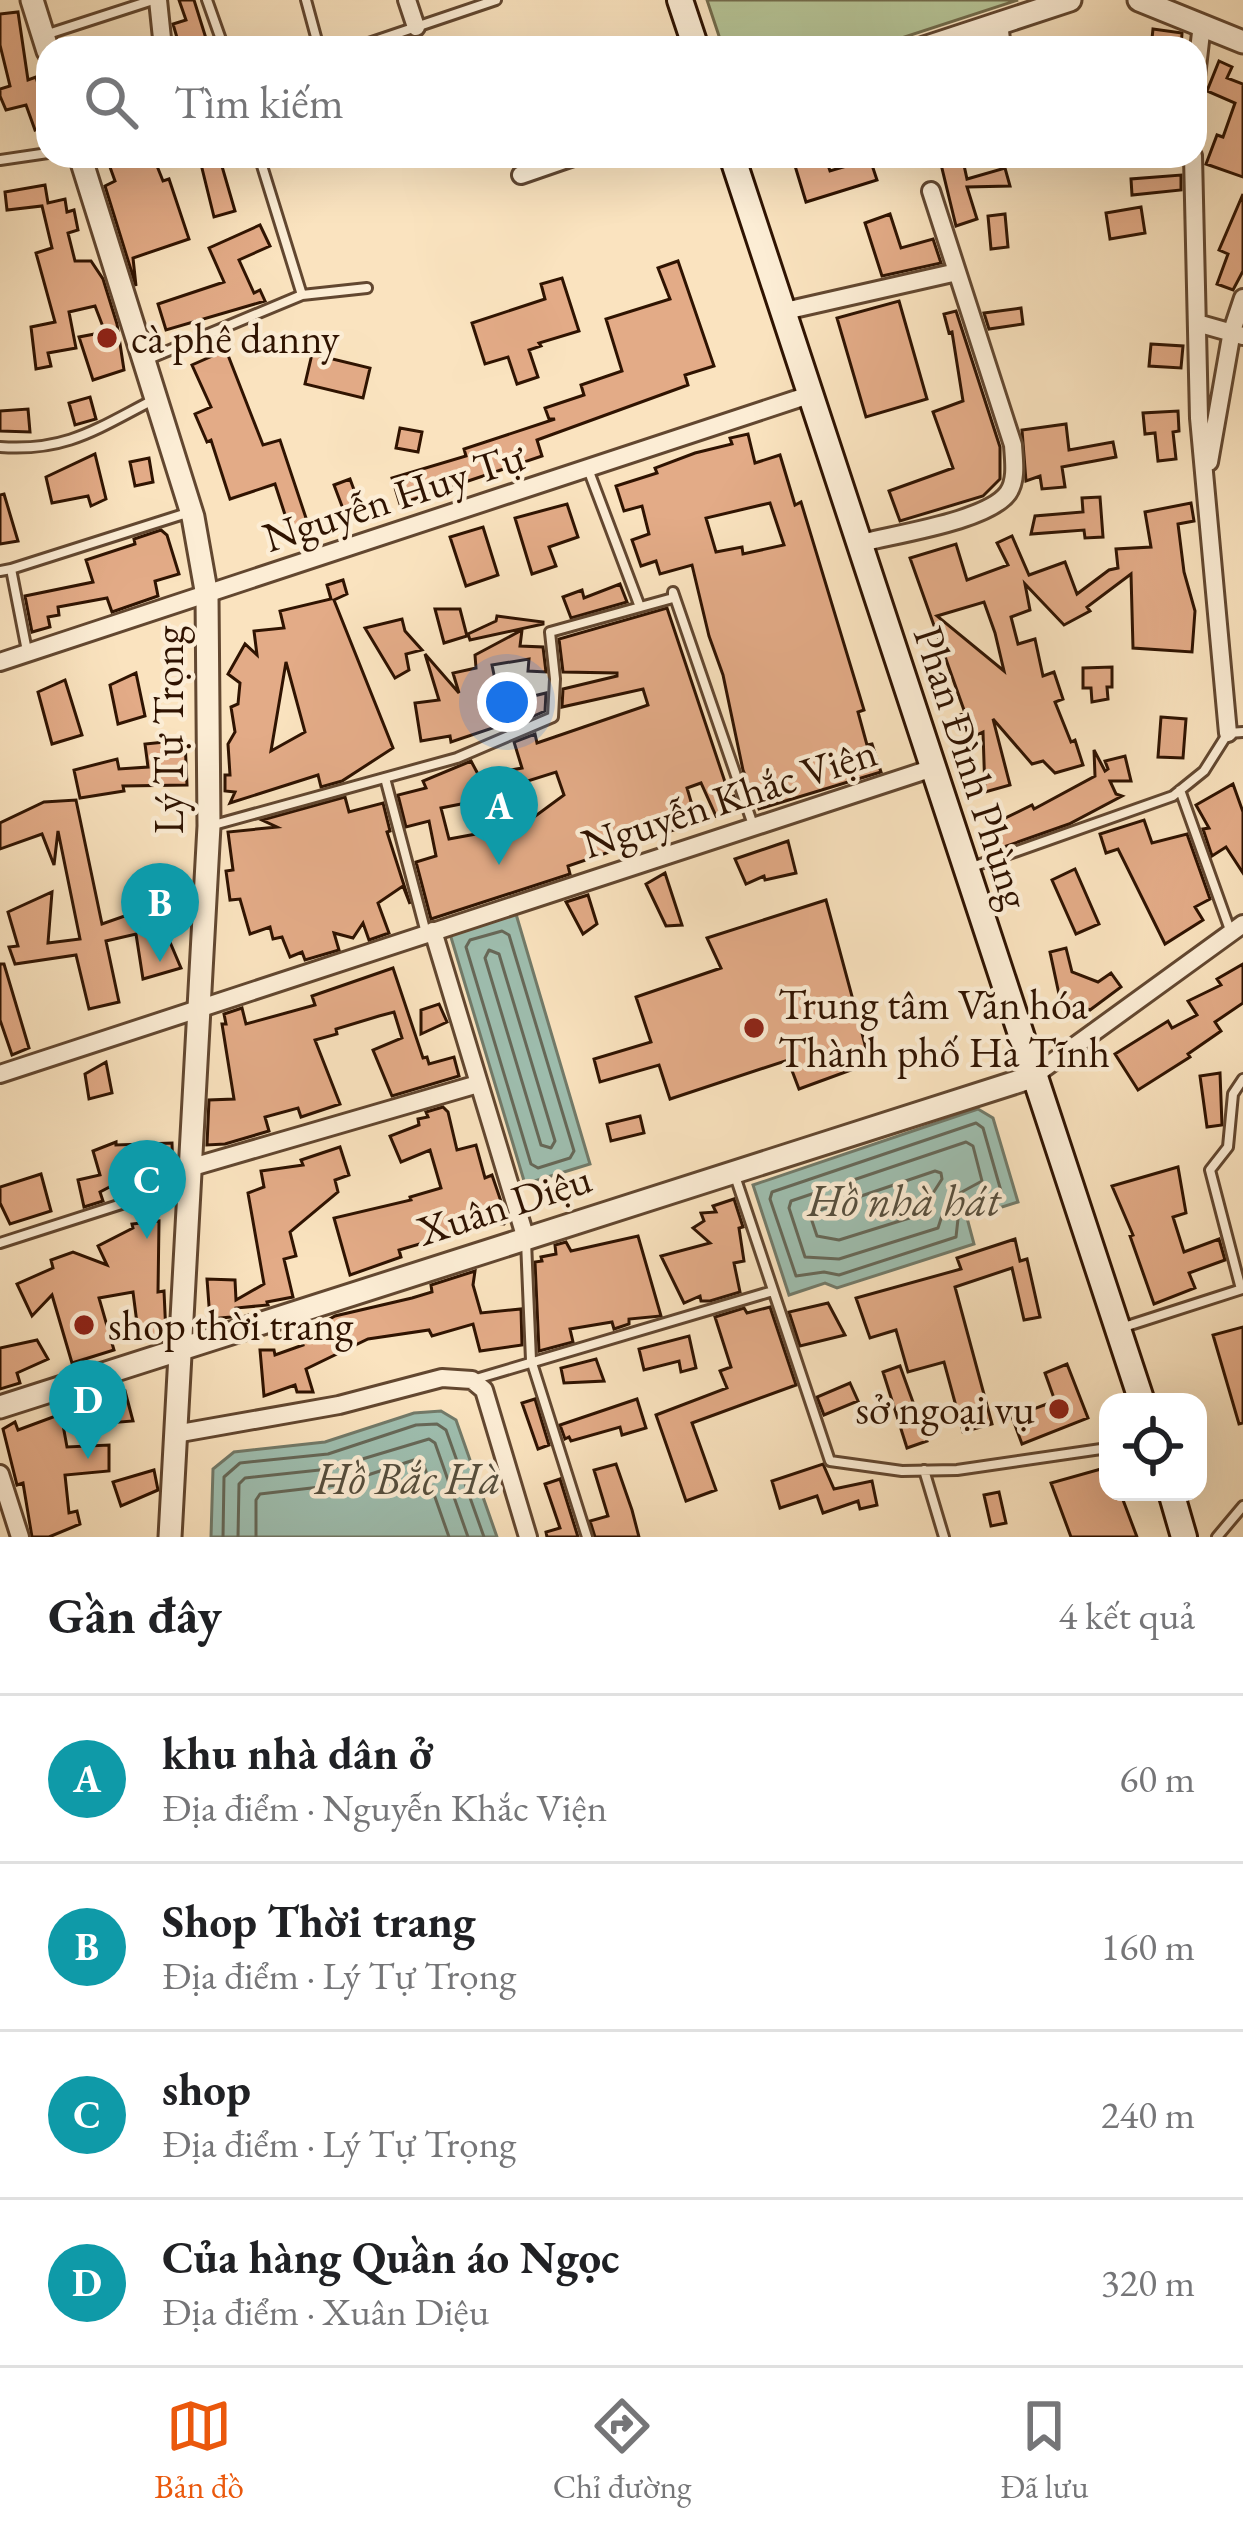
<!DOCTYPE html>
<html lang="vi">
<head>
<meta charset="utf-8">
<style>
	:root { --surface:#fff; --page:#f2f2f2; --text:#202124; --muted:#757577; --line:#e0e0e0; --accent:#ea580c }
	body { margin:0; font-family:"EB Garamond",serif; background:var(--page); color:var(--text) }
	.controls { position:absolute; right:36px; bottom:36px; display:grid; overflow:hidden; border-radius:24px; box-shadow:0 12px 48px #0002 }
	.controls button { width:108px; height:108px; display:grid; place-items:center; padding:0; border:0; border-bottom:3px solid var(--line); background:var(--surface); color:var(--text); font:60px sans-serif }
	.you { position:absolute; left:507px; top:702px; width:42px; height:42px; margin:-30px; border:9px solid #fff; border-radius:50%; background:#1a73e8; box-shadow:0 0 0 18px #1a73e833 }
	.badge { display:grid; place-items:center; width:78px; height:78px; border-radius:50%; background:var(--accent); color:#fff; font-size:39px; font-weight:700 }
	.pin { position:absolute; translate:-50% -99px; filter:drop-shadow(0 3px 6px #0008) }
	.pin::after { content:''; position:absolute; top:63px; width:42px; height:36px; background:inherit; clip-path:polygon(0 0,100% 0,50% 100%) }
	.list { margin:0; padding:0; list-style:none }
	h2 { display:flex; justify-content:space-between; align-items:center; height:156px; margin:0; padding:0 48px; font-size:51px }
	h2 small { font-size:39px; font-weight:400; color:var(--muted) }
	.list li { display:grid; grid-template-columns:78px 1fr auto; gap:36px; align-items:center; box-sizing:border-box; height:168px; padding:0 48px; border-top:3px solid var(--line) }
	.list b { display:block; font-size:45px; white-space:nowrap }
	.list p { margin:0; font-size:39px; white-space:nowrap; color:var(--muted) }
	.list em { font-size:39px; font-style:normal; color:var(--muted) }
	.icon { flex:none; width:66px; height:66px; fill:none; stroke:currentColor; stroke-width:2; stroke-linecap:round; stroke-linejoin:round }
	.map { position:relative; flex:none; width:1243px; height:1537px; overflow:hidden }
	.search { position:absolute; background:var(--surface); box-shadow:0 12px 48px #0002; left:36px; right:36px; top:36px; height:132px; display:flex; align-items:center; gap:30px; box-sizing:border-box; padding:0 42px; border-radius:36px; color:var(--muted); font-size:45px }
	.sheet { height:828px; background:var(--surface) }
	nav { display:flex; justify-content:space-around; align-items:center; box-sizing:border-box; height:168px; border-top:3px solid var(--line); background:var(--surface); font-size:33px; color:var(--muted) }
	nav a { display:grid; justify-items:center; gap:6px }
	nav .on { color:var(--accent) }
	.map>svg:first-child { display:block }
	.green { fill:#b7c597; stroke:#736c4c; stroke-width:3 }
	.water { fill:#9ebeaf; stroke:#727a69; stroke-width:3 }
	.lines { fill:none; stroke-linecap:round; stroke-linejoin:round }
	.shore { stroke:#666858; stroke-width:3 }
	.building { fill:#e3ab87; stroke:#2f1301; stroke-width:3; fill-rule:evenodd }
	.service-casing { stroke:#624730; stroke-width:14 }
	.minor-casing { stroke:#624730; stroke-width:22 }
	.tertiary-casing { stroke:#624730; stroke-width:27 }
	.secondary-casing { stroke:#2f1301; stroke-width:30 }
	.service { stroke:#fcedd5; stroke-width:8 }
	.minor { stroke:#fcedd5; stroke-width:16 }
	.tertiary { stroke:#fcedd5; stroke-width:21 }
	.secondary { stroke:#fcedd5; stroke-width:24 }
	.poi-dot { fill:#8f2418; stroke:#fcedd5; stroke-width:4.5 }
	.labels { text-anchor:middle; stroke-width:9; stroke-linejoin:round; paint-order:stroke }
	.poi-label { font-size:42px; fill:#2f1301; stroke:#fcedd5; text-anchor:start }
	.street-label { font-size:42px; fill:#2f1301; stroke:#fcedd5 }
	.water-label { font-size:45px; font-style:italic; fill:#564f3e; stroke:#fcedd5 }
</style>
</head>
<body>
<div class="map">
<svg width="1243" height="1537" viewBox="0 0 1243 1537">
	<rect width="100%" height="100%" fill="#fae3bf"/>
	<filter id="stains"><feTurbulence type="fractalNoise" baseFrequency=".00167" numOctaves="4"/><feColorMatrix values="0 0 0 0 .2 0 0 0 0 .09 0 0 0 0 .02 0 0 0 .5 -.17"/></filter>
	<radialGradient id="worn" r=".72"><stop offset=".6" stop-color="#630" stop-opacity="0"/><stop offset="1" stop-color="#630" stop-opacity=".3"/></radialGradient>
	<path class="green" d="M707 0H1018L871 48H723Z"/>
	<path class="water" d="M516 914 590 1164 525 1184 450 934Z
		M978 1109 993 1118 1018 1202 967 1218 974 1244 837 1288 825 1283 789 1295 753 1185Z
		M441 1411 456 1420 497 1537H211L213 1469 234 1452 325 1442 414 1413Z"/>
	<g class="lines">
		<path class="shore" d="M502 931 509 935 574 1151 570 1158 538 1168 531 1164 466 947 470 940Z
			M489 950 499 954 555 1141 551 1148 541 1145 485 958Z
			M976 1123 983 1128 1001 1191 959 1210 956 1237 839 1275 824 1272 796 1276 770 1199 772 1192Z
			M966 1142 973 1146 982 1181 947 1200 938 1228 839 1259 805 1257 789 1208 791 1201Z
			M935 1171 941 1173 942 1179 919 1215 839 1240 817 1236 811 1218 814 1212Z
			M223 1537 224 1477 240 1463 328 1454 416 1425 437 1424 446 1430 484 1537
			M238 1537 239 1484 245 1478 329 1469 429 1439 435 1443 468 1537
			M256 1537V1500L260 1494 337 1485 417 1459 423 1463 449 1537"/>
	</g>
	<path class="building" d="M179 0H194L209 48H180L173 24 186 20Z
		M18 12 28 80 36 77 48 119V125L35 130 26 105 6 110 0 96V89L10 86 0 45V14Z
		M1153 29 1182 33 1181 48H1151Z
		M1219 61 1232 67 1227 78 1243 84V177L1206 164 1217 135 1223 137 1235 103 1207 91Z
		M106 156H153L163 181 169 179 189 239 133 258 136 286 105 186 115 181Z
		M199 156H219L235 211 214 217Z
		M792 156H825L830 171 870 159 877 180 806 202Z
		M939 156H962L967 179 1005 168 1010 186 967 187 977 219 956 226Z
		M1181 175V190L1132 195 1131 179Z
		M45 185 48 203 65 199 67 212 74 210 78 230 68 233 75 261H91L103 279 117 324 124 370 93 380 79 337 105 332 95 306 69 312 76 348 48 353 51 366 36 369 31 327 55 322 36 253 52 248 42 206 7 210 5 192Z
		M1243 194V271L1233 290 1217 284 1228 254 1219 250Z
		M1141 207 1145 233 1110 239 1106 213Z
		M890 214 901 248 933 239 941 263 882 276 865 223Z
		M1005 214 1008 247 991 249 988 216Z
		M260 225 270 246 239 260 254 293 260 290 265 301 166 330 158 304 224 282 209 248Z
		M678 261 714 366 685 375 688 385 537 440 542 456 400 504 392 478 466 456 464 449 555 419H549L545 408 584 395 581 385 622 371 606 319 670 299 658 268Z
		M562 278 579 331 539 343 541 346 529 350 538 377 517 384 508 357 485 364 472 323 545 299 541 284Z
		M899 301 927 399 866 417 837 318Z
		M1021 308 1023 324 989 329 984 313Z
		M956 311 1000 447V479L983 496 900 521 889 491 953 468 933 412 963 401 952 332 949 333 944 314Z
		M1151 344 1183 346 1181 368 1149 366Z
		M226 350 263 445 280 440 308 524 290 530 275 484 230 499 211 440 207 442 195 414 211 407 192 365Z
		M312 354 370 368 363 398 305 384Z
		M90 397 96 419 75 425 69 403Z
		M28 409 30 432 0 431V411Z
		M1178 411 1179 431 1173 432 1176 459 1158 461 1155 433 1145 434 1143 413Z
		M1066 424 1069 450 1113 442 1116 457 1062 467 1065 487 1042 489 1040 476 1026 481 1022 430Z
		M400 428 422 432 418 452 396 448Z
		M748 434 755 463 780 455 795 505 801 502 864 710 858 712 867 745 872 744 881 772 759 809 743 770 723 675 709 636 692 565 660 574 656 561 641 566 632 540 649 534 642 506 624 511 616 486 657 473 655 468 695 453 732 444 730 438ZM770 503 784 545 743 554 742 547 716 552 706 518Z
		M95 454 106 499 91 506 88 496 52 503 46 477Z
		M149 458 153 482 135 486 130 462Z
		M350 479 364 517 348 522 334 485Z
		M4 494 18 541 0 544V495Z
		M1100 497 1103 537 1085 538 1084 530 1031 534 1035 516 1083 512 1082 498Z
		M1191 503 1194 521 1178 524 1184 572 1195 611 1192 652 1133 648 1131 574 1087 607 1090 611 1064 625 1025 584 1030 610 1011 617 1018 644 1035 639 1043 676 1054 672 1063 699 1055 702 1071 742 1075 740 1083 765 1055 773 1043 761 1032 764 993 719 1010 785 985 792 983 732 970 738 960 715 965 713 910 558 956 544 967 580 1008 565 997 543 1012 536 1029 575 1065 562 1077 594 1109 570 1118 568 1116 549 1151 547 1145 512ZM984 602 995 633 1004 671 937 616Z
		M567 504 578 537 549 547 556 566 532 574 515 518Z
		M483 527 498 575 466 586 450 537Z
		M161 530 167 535 179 574 155 581 158 596 112 612 107 598 58 607 59 615 48 617 50 627 32 632 25 596 93 582 86 560 135 544 134 539Z
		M343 580 347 594 334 600 393 748 342 781 321 787 318 775 230 803 235 792 225 791V775H230L228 744 235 732 231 707 238 704 240 683 228 674 245 644 257 655 254 631 284 628 280 611 331 599 327 585ZM286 662 305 732 271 751Z
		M620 584 627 602 571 618 563 597 582 590 584 598Z
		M667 608 730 797 734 796 738 808 716 816 701 783 687 788 697 822 568 866 570 874 431 919 416 862 436 856 429 821 406 827 398 795 426 788 423 781 471 761 479 776 522 768 514 742 535 734 537 743 648 705 643 689 562 707 563 689 617 676V673L563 672 559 639ZM556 772 564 795 526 823 518 784ZM471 802 476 834 449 839 441 808Z
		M435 609H460L467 636 444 643Z
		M497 616 543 622V624L470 640 468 634 496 621Z
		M402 619 405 631 422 650 406 654 409 670 395 678 365 628Z
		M522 630 520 646 543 647 546 672 528 671 529 659 492 665 500 704 546 693 545 711 509 727 507 723 451 742 450 736 421 741 415 703 439 700 425 654 459 693 453 673 476 668 475 655Z
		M1112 667V687H1107L1108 699 1092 702 1091 688H1083V668Z
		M136 673 145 716 118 724 110 685Z
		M65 680 82 735 52 744 38 692Z
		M1161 717 1186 719 1183 758 1158 757Z
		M185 740 187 785 123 786 124 791 80 798 74 770 117 759 119 769 148 767 145 744Z
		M1094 750 1105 771 1108 769 1105 761 1125 756 1131 781H1110L1116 794 1122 796 1069 824 1001 848 991 825 1032 805 1034 809 1095 776Z
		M1233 784 1243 812V873L1226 847 1212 856 1203 829 1209 828 1196 805Z
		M345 797 349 812 383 803 390 831 387 832 410 904 403 886 378 903 389 933 369 940 363 923 353 938 334 933 339 950 305 960 302 952 290 957 282 937 273 939 270 927 250 934 240 899 230 900 226 871 233 870 228 832 277 827 262 820Z
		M76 800 102 924 173 899 177 925 164 928 181 968 143 979 136 934 106 941 119 1002 89 1009 76 955 15 964 9 947 18 946 8 912 52 892 48 943 80 939 58 831 54 865 42 834 0 849V823L44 802Z
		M1144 820 1152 843 1187 834 1210 899 1195 907 1203 920 1165 944 1118 849 1106 853 1100 834Z
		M788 841 796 873 765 880 764 876 746 884 735 859Z
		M1075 869 1099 924 1076 934 1052 880Z
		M665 873 682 925 666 926 646 884Z
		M588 895 597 924 583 934 566 902Z
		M826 900 870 1063 799 1089 788 1060 670 1099 659 1065 600 1082 594 1059 651 1042 636 997 721 968 707 938Z
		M1066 948 1072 972 1098 982 1111 973 1121 987 1090 1010 1060 999 1050 952Z
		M0 964H4L29 1048 12 1055 0 1020Z
		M1243 964V1003L1215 1022 1221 1031 1188 1054 1190 1057 1138 1090 1115 1054 1168 1021 1172 1028 1197 1015 1188 1001 1221 985 1217 979Z
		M393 968 423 1058 427 1057 429 1064 454 1057 459 1076 392 1096 373 1050 402 1038 394 1012 379 1016 336 1029 337 1034 315 1040 340 1104 301 1117 298 1108 265 1117 269 1131 225 1144 207 1145 209 1100 234 1099 222 1024H226L224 1014 242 1008 246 1024 315 1005 312 996Z
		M439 1004 447 1022 421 1034V1010Z
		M106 1062 112 1093 89 1099 85 1074Z
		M1220 1073 1222 1125 1207 1127 1200 1076Z
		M443 1107 448 1112 457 1150 476 1145 485 1178 492 1175 507 1219 504 1224 491 1223 399 1250 401 1257 350 1275 334 1218 411 1200 410 1197 441 1188 430 1150 401 1162 390 1136 419 1125 418 1119 428 1117 426 1112Z
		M640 1116 644 1133 611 1141 607 1124Z
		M116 1142V1145L172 1143 173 1179H125L100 1192 103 1201 84 1207 78 1180 100 1175 93 1151Z
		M340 1147 349 1175 335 1180 338 1192 290 1232 296 1256 284 1259 293 1297 267 1302 268 1305 236 1308 237 1316 231 1317 210 1319 207 1279 235 1280 236 1300 264 1284 248 1193 264 1187 261 1171 303 1165 301 1160Z
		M1178 1167 1186 1213 1173 1217 1184 1252 1219 1239 1225 1260 1189 1273 1195 1288 1154 1304 1130 1236 1133 1235 1112 1186Z
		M41 1174 51 1211 10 1224 0 1203V1187Z
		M734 1199 743 1227 739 1228 744 1261 734 1263 740 1292 710 1301H701L700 1296 684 1303 661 1256 710 1243 693 1228 704 1221 701 1213 716 1212 713 1206Z
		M159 1221 158 1292 164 1291 166 1335 139 1339 133 1292 99 1298 114 1350 72 1363 52 1295 32 1316 17 1284 53 1268 51 1260 73 1252 107 1265 98 1246 133 1228 132 1224Z
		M638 1236 661 1316 629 1319V1324L614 1329 612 1322 570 1329 573 1342 539 1351 535 1262 542 1261 541 1257 556 1254 555 1245 566 1242 571 1251Z
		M1015 1239 1020 1261 1027 1259 1040 1317 1024 1320 1012 1268 955 1287 992 1424 963 1432 944 1362 908 1372 896 1330 870 1338 856 1298 961 1269 957 1258Z
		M475 1271 473 1285 481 1313 521 1309 522 1345 480 1351 473 1324 432 1336 429 1330 368 1339 306 1369 313 1392H297L295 1385 264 1396 260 1350H274L275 1355 303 1345 300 1336 335 1316 412 1298 432 1292 431 1285Z
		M828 1303 845 1335 800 1346 789 1312Z
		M770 1307 796 1385 692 1423 716 1490 686 1501 656 1415 727 1388 720 1371 731 1367 715 1317 744 1308 747 1313Z
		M1243 1327V1423L1239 1424 1213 1335Z
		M689 1336 696 1368 681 1372 679 1361 644 1370 639 1349Z
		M37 1340 48 1359 17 1373 20 1383 0 1389V1348Z
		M596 1359 604 1381 564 1383 561 1368Z
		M1067 1364 1088 1418 1022 1444 1012 1417 1055 1401 1045 1373Z
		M900 1366 927 1441 907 1448 883 1372Z
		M850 1383 858 1401 824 1415 817 1397Z
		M125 1391 133 1421 108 1423 104 1394Z
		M535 1399 549 1445 538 1449 522 1403Z
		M637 1399 646 1428 622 1435 620 1427 571 1441 569 1437 565 1439 560 1425Z
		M61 1414 67 1447 109 1445V1471L65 1475 69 1513 77 1511 80 1524 49 1537H32L23 1483 17 1485 3 1429 15 1422 18 1430Z
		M616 1464 632 1510 639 1537H595L590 1521 608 1516 594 1470Z
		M823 1464 834 1489 872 1481 877 1505 860 1509 858 1501 823 1513 817 1496 780 1508 772 1481Z
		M1108 1467V1492H1120L1137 1537H1071L1051 1483Z
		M154 1470 158 1490 121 1506 113 1482Z
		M560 1479 578 1537H547L546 1532 560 1528 545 1484Z
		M999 1492 1006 1523 991 1526 984 1495Z"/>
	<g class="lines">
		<g class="service-casing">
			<path id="service" d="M207 0 224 48
				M306 0 319 48
				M45 35 153 0
				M354 48 496 0
				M259 156 302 295
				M0 160 48 153
				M146 360 302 295 367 288
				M0 447C67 452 98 428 155 399
				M588 469 640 607
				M11 569 187 513
				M0 571 11 569 27 651
				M385 778 426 933
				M1180 790 1230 930
				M210 826 457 758 553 717 555 679 550 632 673 598V592L753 825
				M972 867 1173 796 1204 771 1228 733 1243 732
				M734 1173 830 1461 902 1471 957 1470 1108 1448
				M526 1241 531 1360 587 1537
				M0 1243 187 1183
				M1241 1289 1210 1170 1228 1147 1233 1094 1243 1079
				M1124 1327 1242 1289
				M476 1379 773 1291
				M924 1470 944 1537
				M1217 1537 1243 1506"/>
		</g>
		<g class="minor-casing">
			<path id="minor" d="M158 0 163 48
				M407 0 416 27
				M999 23 1002 48
				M1195 85 1202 24
				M1193 156 1199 418 1228 733
				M521 175 576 156
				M785 311 957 272
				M1197 323 1243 336
				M1209 462 1232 331 1243 298
				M861 543C895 534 988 521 1008 493 1017 480 1014 461 1013 445L931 191
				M0 662 809 395
				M433 931 526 1239
				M0 1074 933 768
				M1032 1077 1243 924
				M189 1168 478 1084
				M175 1434 339 1405 442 1378 472 1380 484 1390 528 1537
				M0 1474 20 1537"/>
		</g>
		<g class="tertiary-casing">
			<path id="tertiary" d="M32 0 48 51
				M1139 0 1243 42
				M924 48 1070 0
				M80 156 193 517 207 596 209 826 170 1537
				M0 1407 1032 1077"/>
		</g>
		<g class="secondary-casing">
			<path id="secondary" d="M680 0 696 48
				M732 156 1142 1402
				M1171 1492 1184 1537"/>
		</g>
		<use href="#service" class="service"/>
		<use href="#minor" class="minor"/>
		<use href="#tertiary" class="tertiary"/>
		<use href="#secondary" class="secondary"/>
	</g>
	<g class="poi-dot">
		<circle cx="107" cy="338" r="12"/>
		<circle cx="754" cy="1028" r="12"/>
		<circle cx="84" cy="1325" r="12"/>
		<circle cx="1059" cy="1409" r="12"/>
	</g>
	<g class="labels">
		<g class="poi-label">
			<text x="131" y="353">cà phê danny</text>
			<text x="778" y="1019">Trung tâm Văn hóa<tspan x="778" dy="48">Thành phố Hà Tĩnh</tspan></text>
			<text x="108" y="1340">shop thời trang</text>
			<text x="1035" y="1424" text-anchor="end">sở ngoại vụ</text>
		</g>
		<g class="street-label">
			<text transform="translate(394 496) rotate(-18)" y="15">Nguyễn Huy Tự</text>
			<text transform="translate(168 730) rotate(-90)" y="15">Lý Tự Trọng</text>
			<text transform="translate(973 767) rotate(72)" y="15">Phan Đình Phùng</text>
			<text transform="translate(729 797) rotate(-18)" y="15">Nguyễn Khắc Viện</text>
			<text transform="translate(504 1204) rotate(-18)" y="15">Xuân Diệu</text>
		</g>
		<g class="water-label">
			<text x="904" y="1216">Hồ nhà hát</text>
			<text x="408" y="1494">Hồ Bắc Hà</text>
		</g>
	</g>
	<rect width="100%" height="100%" filter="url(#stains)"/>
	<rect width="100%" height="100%" fill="url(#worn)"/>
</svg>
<div class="controls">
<button><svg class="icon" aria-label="locate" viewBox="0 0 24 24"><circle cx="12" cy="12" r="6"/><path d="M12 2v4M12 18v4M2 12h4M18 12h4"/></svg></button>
</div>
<div class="you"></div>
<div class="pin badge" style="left:499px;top:865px;background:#0f9aa8">A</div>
<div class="pin badge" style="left:160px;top:962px;background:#0f9aa8">B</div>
<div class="pin badge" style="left:147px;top:1239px;background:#0f9aa8">C</div>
<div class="pin badge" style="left:88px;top:1459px;background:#0f9aa8">D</div>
<div class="search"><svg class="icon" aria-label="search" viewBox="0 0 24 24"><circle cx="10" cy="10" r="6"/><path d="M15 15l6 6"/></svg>Tìm kiếm</div>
</div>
<section class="sheet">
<h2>Gần đây<small>4 kết quả</small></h2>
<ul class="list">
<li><span class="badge" style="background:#0f9aa8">A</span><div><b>khu nhà dân ở</b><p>Địa điểm · Nguyễn Khắc Viện</p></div><em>60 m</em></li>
<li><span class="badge" style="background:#0f9aa8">B</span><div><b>Shop Thời trang</b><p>Địa điểm · Lý Tự Trọng</p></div><em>160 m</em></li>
<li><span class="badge" style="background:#0f9aa8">C</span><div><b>shop</b><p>Địa điểm · Lý Tự Trọng</p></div><em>240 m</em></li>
<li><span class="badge" style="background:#0f9aa8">D</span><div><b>Của hàng Quần áo Ngọc</b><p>Địa điểm · Xuân Diệu</p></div><em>320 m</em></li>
</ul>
</section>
<nav>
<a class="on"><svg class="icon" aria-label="map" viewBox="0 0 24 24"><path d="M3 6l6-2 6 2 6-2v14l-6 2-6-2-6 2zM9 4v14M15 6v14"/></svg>Bản đồ</a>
<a><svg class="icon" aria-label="directions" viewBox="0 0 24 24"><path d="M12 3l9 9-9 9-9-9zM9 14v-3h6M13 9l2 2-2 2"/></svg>Chỉ đường</a>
<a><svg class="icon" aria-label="saved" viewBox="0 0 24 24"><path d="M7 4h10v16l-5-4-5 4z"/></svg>Đã lưu</a>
</nav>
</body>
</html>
